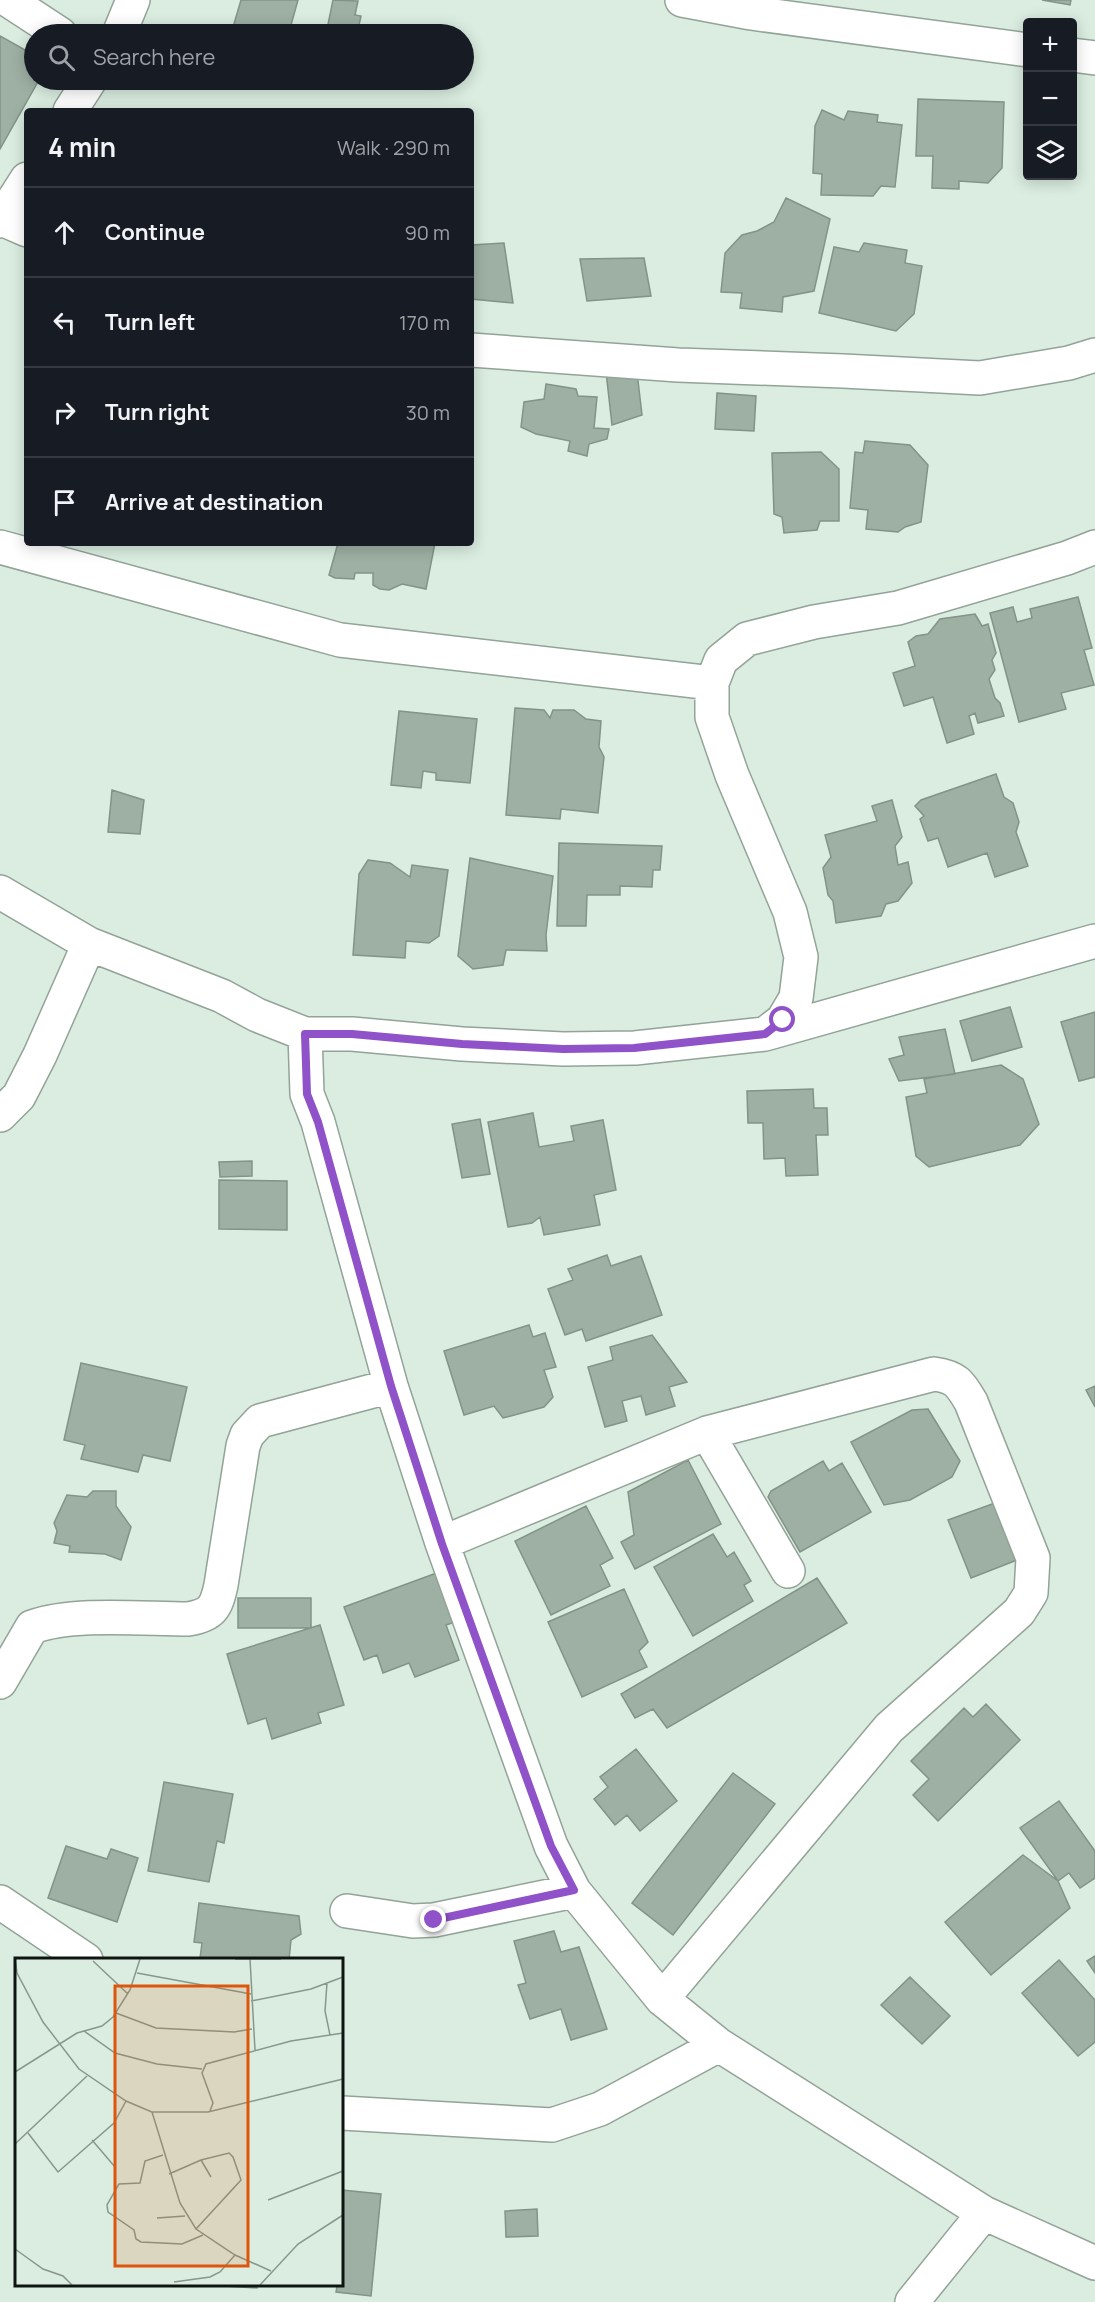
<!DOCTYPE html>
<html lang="en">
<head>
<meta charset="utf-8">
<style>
	:root { --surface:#171b24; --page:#20242c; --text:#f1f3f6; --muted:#9ea1a6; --line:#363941 }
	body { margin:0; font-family:Manrope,sans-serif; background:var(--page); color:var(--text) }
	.controls { position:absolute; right:18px; top:18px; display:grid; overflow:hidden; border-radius:6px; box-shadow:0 3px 15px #0003 }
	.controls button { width:54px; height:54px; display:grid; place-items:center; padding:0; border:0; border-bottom:2px solid var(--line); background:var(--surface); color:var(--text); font:30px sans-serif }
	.stop { position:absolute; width:18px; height:18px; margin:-14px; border:4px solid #8f52c8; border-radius:50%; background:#fff }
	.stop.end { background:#8f52c8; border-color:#fff; box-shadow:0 2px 6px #0008 }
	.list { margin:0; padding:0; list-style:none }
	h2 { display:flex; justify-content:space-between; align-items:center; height:78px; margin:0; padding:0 24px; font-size:26px }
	h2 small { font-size:20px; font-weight:400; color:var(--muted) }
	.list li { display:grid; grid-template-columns:39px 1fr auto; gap:18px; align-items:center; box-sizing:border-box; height:90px; padding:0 24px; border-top:2px solid var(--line) }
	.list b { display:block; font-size:22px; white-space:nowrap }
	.list em { font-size:20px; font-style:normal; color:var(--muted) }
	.icon { flex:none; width:33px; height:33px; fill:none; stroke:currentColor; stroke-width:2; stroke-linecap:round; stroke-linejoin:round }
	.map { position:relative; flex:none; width:1095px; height:2302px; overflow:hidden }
	.search { position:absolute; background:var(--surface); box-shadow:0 3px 15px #0003; left:24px; top:24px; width:450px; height:66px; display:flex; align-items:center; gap:15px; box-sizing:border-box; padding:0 21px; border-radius:33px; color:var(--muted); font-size:22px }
	.panel { position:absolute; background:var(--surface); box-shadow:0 3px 15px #0003; left:24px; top:108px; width:450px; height:438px; border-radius:6px }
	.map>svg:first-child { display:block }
	.building { fill:#9eb0a4; stroke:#829387; stroke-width:1.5 }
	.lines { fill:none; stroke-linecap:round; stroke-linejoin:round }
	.minor-casing { stroke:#92a397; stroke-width:36 }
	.minor { stroke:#fff; stroke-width:33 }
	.route { stroke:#8f52c8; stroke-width:8 }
	.inset-road { fill:none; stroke:#88978d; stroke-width:1.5 }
	.view { fill:#dd560c; fill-opacity:0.15; stroke:#dd560c; stroke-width:3 }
	.inset-edge { fill:none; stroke:#0e1510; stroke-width:3 }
</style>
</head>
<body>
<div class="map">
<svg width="1095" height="2302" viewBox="0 0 1095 2302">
	<rect width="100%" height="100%" fill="#daede0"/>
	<path class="building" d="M241 0H298L291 25 305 34H231Z
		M333 0 358 1 355 15 361 16 357 34H326Z
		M1042 0H1071L1070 5Z
		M0 36 34 55V80H39L0 149Z
		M918 99 1004 102 1002 168 988 183 959 181V189L932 188 933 156H916Z
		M822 110 844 120 848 111 878 115 877 122 902 125 895 187 881 186 873 196 821 195 822 174 813 173 815 126Z
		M786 198 830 219 814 291 783 297 782 312 740 308 742 293 721 292 725 253 742 235 757 231 774 222Z
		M504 243 513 303 471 299V245Z
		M864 243 907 250 905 263 922 266 914 314 896 331 819 313 834 247 859 252Z
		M644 258 651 296 587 301 580 259Z
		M606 372H637L642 415 612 425Z
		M546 384 576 389 578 396 597 397 594 428 609 429 607 439 589 444 587 456 568 451 570 441 536 434 521 427 524 402 544 399Z
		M717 393 756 396 754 431 715 429Z
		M865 441 910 445 928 465 921 522 905 527 898 532 866 529 868 510 850 508 855 452 863 453Z
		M821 452 839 469V521H820L817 530 784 533 782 517 774 514 772 453Z
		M338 543H435L426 589 402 584 389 590 380 589 373 585V573H355L354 579 335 578 329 575Z
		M1078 597 1092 648 1084 650 1094 685 1061 693 1066 709 1019 722 990 613 1013 607 1017 622 1032 618 1030 609Z
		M975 614 982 626 988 624 996 653 992 660 995 670 989 679 995 698 1000 703 1004 716 978 723 975 713 969 716 974 734 947 743 933 697 904 706 893 673 915 666 908 642 916 636 928 634 940 619Z
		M515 708 544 710 550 718 553 710H574L586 719 601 721 599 747 604 757 598 813 561 809 560 819 506 815Z
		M399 711 477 719 470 783 436 780V773L423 771 421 788 391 785Z
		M996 774 1004 797 1013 803 1019 822 1016 832 1028 866 995 877 987 853 948 867 938 838 928 841 920 819 924 816 915 806 921 800Z
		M112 790 144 800 140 834 108 832Z
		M892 800 902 837 895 846 898 865 908 862 912 883 898 901 886 904 881 916 836 923 833 901 828 895 823 868 831 857 825 835 877 821 872 806Z
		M559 843 662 846 660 870H653L652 887 620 886V895H587L586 926H557Z
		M470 858 553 876 546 935 547 951 506 950 503 965 473 969 458 956Z
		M368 860 390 863 410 877 412 865 448 870 439 936 429 943 406 941 405 958 353 955 359 874Z
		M1010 1007 1022 1047 972 1061 960 1021Z
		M1095 1012V1077L1079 1081 1061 1022Z
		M945 1029 955 1074 899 1081 889 1059 904 1055 899 1037Z
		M1001 1065 1023 1079 1039 1124 1020 1145 929 1167 916 1156 906 1097 927 1093 924 1079Z
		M813 1089 814 1108H827L828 1135H816L818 1175 786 1176 785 1158 764 1159 763 1123H748L747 1091Z
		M533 1113 539 1147 574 1141 571 1126 603 1120 616 1190 594 1195 600 1225 544 1235 540 1217 532 1223 508 1227 488 1122Z
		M480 1119 490 1174 462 1178 452 1124Z
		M252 1161V1176L220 1177 219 1162Z
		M219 1180 287 1181V1230L219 1229Z
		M607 1255 611 1266 641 1256 662 1315 586 1341 582 1329 565 1335 548 1289 573 1280 568 1269Z
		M529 1325 533 1337 545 1333 556 1367 544 1370 553 1397 544 1407 503 1418 494 1406 464 1415 444 1351Z
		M652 1335 687 1382 669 1387 675 1406 646 1415 641 1396 622 1401 627 1421 605 1427 588 1367 613 1360 610 1347Z
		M81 1363 187 1387 170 1461 143 1455 138 1472 81 1459 85 1445 64 1440Z
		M1095 1386V1407L1086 1390Z
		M928 1409 960 1461 952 1477 910 1500 884 1505 851 1442 912 1410Z
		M688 1460 721 1524 635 1569 621 1542 634 1535 628 1492Z
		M823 1461 829 1471 842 1463 871 1512 800 1552 768 1497 771 1491Z
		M93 1491H116V1506L131 1527 121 1560 105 1554 69 1552 70 1546 54 1543 57 1531 54 1523 67 1495 87 1497Z
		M995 1503 1017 1560 971 1578 948 1520Z
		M586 1506 613 1558 600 1565 610 1586 551 1615 515 1541Z
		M713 1534 727 1557 734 1552 751 1581 744 1585 753 1601 693 1636 654 1567Z
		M442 1571 461 1620 446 1625 459 1660 415 1677 409 1663 383 1673 377 1655 364 1660 344 1607Z
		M817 1578 847 1623 667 1728 653 1709 635 1718 621 1694Z
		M624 1589 648 1642 639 1651 647 1667 582 1697 548 1622Z
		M238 1598H311V1628H238Z
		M320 1625 344 1705 318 1713 321 1723 272 1739 266 1718 248 1724 227 1654Z
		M986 1704 1020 1740 938 1821 913 1795 929 1779 911 1761 964 1708 973 1717Z
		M636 1749 677 1801 640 1831 627 1815 615 1825 594 1799 608 1787 600 1777Z
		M733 1773 775 1804 673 1935 632 1903Z
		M164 1782 233 1794 224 1843 217 1841 209 1882 148 1871Z
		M1059 1801 1095 1851V1878L1080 1888 1069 1873 1058 1881 1020 1828Z
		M66 1846 107 1859 111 1849 138 1858 117 1922 48 1898Z
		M1023 1855 1058 1881 1070 1908 991 1975 945 1922Z
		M199 1903 299 1916 301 1934 291 1940 289 1960H205L200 1958 202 1943 194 1942Z
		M554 1931 561 1952 579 1947 607 2029 571 2040 561 2009 530 2019 518 1985 526 1983 514 1941Z
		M1095 1956V1973L1087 1961Z
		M1059 1960 1095 2000V2042L1078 2056 1022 1993Z
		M910 1977 950 2016 922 2044 881 2005Z
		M342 2190 381 2194 371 2296 336 2292 337 2286H342Z
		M537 2209 538 2236 506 2237 505 2211Z
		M224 2286H257V2288Z"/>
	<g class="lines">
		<g class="minor-casing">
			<path id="minor" d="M8 0 60 34
				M682 0 751 13 1028 50
				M119 34 133 0
				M1072 55 1095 58
				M70 111 90 80
				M2 219 27 230
				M0 221 27 179
				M471 350 678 365 843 371 980 378 1069 363 1095 355
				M0 547 340 640 712 683
				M0 892 89 944 222 996 257 1015 305 1034 307 1094 318 1122 391 1386 442 1543 551 1846 574 1891 662 1999 719 2045 984 2213 1095 2263
				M305 1034H352L462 1044 563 1049 635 1048 765 1034 1095 941
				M765 1034 783 1020 796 998 801 957 790 912 732 775 712 717V683L721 660 747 639 814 622 898 608 1067 558 1095 547
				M0 1115 19 1096 40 1055 89 944
				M707 1433 788 1571
				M442 1543 707 1433 934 1374C956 1377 960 1383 971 1402L1033 1558 1031 1593 1019 1612 889 1728 662 1999
				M0 1682 32 1627C74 1612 143 1619 188 1619 212 1615 216 1608 221 1585L243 1446 247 1435 260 1421 391 1386
				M0 1902 86 1960
				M347 1911 413 1921 434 1920 574 1891
				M342 2113 552 2125 600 2109 719 2045
				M912 2302 984 2213"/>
		</g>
		<use href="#minor" class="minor"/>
	</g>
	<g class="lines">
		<path class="route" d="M434 1920 574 1890 551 1846 442 1544 391 1386 318 1122 307 1094 305 1034H352L462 1044 563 1049 634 1048 765 1034 783 1020"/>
	</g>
	<g transform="translate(15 1958)">
		<rect width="328" height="328" fill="#daede0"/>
		<path class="inset-road" d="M0 1 2 15 28 64 64 111 111 143 137 154 165 245 181 271 220 297 256 313M220 1H266M235 1 240 92M78 3 113 36M122 15 236 36M312 25 310 53 315 77M236 43 296 31 328 19M101 55 141 70 219 74 237 71M69 73 100 95 142 106 187 111M0 114 62 75 87 68 98 59 115 32 125 1M195 153 198 145 187 115 191 106 276 83 328 75M137 154H193L328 121M13 175 43 214 99 165 111 143M77 182 100 209M0 186 72 118M148 197 130 203 125 225 104 226 92 247 93 254 119 272 121 281 126 284 167 286 188 277M186 202 196 219M154 216 186 202 214 195 218 199 226 222 181 271M253 242 328 213M142 260 170 258M0 291 28 311 48 318 57 327M159 324 195 319 205 314 220 297M245 327 283 286 328 257"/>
		<path class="view" d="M100 28H233V308H100Z"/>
		<rect width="328" height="328" class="inset-edge"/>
	</g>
</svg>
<div class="controls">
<button>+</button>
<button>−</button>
<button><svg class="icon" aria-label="layers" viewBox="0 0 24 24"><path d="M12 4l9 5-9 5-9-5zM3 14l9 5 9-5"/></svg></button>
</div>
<div class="stop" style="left:783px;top:1020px"></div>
<div class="stop end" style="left:434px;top:1920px"></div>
<div class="search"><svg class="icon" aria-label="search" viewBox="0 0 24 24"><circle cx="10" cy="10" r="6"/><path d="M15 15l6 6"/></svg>Search here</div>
<section class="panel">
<h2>4 min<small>Walk · 290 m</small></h2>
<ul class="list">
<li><svg class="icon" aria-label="ahead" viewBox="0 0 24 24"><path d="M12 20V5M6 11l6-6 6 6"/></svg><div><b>Continue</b></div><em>90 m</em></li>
<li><svg class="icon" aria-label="left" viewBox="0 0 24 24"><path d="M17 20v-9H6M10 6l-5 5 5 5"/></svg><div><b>Turn left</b></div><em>170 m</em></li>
<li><svg class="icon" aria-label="right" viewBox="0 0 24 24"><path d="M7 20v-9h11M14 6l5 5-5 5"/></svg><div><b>Turn right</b></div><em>30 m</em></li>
<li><svg class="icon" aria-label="arrive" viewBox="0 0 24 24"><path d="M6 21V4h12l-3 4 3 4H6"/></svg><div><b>Arrive at destination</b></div></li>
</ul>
</section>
</div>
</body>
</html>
